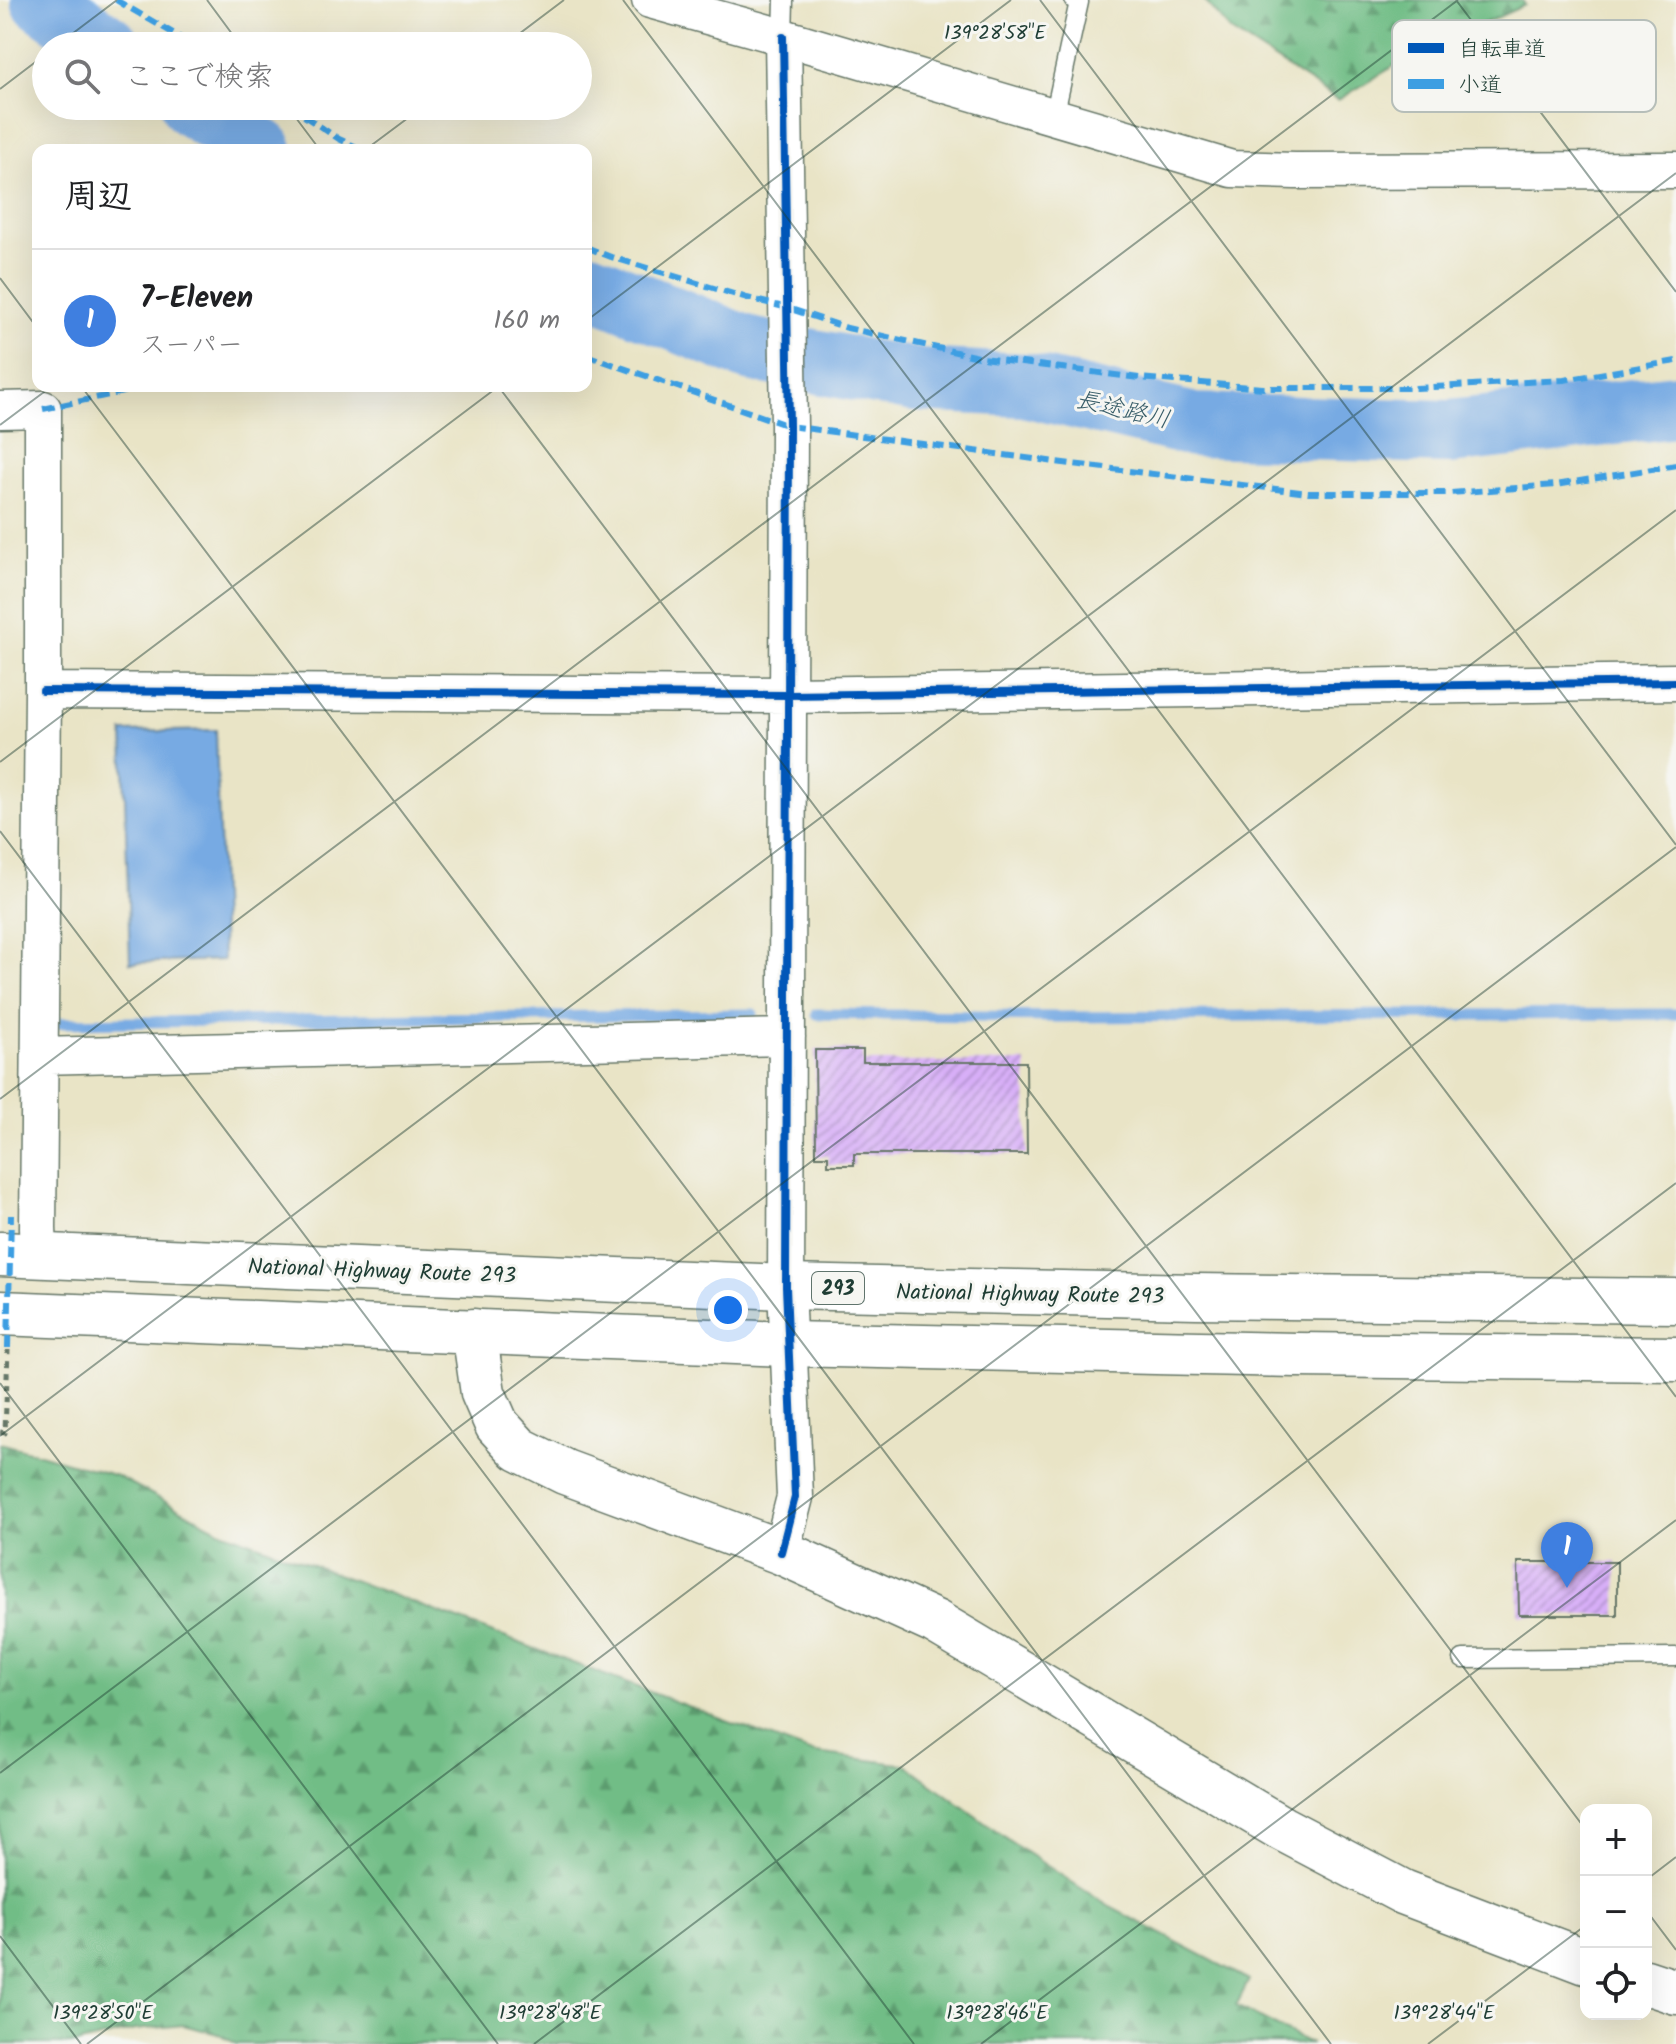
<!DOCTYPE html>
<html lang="ja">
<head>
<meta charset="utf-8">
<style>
	:root { --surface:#fff; --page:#f6f6f6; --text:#202124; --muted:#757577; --line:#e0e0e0; --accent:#111827 }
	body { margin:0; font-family:Kalam,"Klee One",sans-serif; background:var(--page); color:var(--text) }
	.controls { position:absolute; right:24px; bottom:24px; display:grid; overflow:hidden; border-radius:16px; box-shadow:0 8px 32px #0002 }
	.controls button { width:72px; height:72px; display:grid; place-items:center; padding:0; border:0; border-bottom:2px solid var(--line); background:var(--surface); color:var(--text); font:40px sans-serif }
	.you { position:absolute; left:728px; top:1310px; width:28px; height:28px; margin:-20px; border:6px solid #fff; border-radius:50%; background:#1a73e8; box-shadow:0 0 0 12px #1a73e833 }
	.badge { display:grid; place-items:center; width:52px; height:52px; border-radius:50%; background:var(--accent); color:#fff; font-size:26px; font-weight:700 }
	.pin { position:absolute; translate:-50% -66px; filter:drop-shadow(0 2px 4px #0008) }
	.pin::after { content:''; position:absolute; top:42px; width:28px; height:24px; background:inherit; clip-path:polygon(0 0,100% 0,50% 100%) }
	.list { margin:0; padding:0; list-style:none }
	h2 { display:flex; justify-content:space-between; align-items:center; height:104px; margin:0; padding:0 32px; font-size:34px }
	h2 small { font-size:26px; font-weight:400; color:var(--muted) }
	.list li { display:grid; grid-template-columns:52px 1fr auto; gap:24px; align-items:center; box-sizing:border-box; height:144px; padding:0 32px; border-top:2px solid var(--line) }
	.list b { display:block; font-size:30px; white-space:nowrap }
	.list p { margin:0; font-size:26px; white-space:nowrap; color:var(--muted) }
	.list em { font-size:26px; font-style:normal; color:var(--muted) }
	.icon { flex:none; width:44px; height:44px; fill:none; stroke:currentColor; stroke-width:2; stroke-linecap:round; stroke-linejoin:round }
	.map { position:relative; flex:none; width:1676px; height:2044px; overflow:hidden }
	.search { position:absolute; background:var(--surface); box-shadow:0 8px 32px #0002; left:32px; top:32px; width:560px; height:88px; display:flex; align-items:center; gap:20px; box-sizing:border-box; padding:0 28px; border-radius:44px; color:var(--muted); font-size:30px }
	.panel { position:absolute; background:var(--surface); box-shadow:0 8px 32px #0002; left:32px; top:144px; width:560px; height:248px; border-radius:16px }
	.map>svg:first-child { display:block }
	.forest { fill:url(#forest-firs); stroke:#487d5d; stroke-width:2 }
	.water { fill:#77aae3; stroke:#4b748c; stroke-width:2 }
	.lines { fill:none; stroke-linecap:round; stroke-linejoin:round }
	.stream { stroke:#77aae3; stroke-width:11 }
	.river { stroke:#77aae3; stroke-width:64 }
	.building { fill:url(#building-hatch) }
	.lane-casing { stroke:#667767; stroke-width:21 }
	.street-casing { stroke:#667767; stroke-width:39 }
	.secondary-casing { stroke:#667767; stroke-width:47 }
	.highway-casing { stroke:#667767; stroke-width:47 }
	.path { stroke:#667767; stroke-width:5; stroke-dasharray:6 6; stroke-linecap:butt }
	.lane { stroke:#fff; stroke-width:18 }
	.street { stroke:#fff; stroke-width:36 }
	.secondary { stroke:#fff; stroke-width:44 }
	.highway { stroke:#fff; stroke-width:44 }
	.quiet { stroke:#3c9ee2; stroke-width:6; stroke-dasharray:12 6; stroke-linecap:butt }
	.cycleway-casing { stroke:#f6f6f2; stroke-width:13 }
	.cycleway { stroke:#0057b8; stroke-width:8 }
	.ticks { fill:none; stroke:#1f3d34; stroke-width:2; stroke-opacity:0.45 }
	.labels { text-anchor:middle; stroke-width:6; stroke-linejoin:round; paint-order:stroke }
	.shield { fill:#f6f6f2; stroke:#60746d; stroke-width:2 }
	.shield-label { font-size:20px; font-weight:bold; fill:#1f3d34 }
	.street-label { font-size:22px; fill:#1f3d34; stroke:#f6f6f2 }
	.water-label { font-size:24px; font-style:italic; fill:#395e69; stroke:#f6f6f2 }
	.key { fill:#f6f6f2; stroke:#b6beb9; stroke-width:2 }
	.key-label { font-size:22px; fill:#1f3d34 }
	.ticks-label { font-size:20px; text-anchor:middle; fill:#1f3d34; stroke:#f6f6f2; stroke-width:6; stroke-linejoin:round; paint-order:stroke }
</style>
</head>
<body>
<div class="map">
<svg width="1676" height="2044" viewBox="0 0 1676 2044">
	<defs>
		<pattern id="forest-firs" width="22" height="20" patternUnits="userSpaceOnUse" patternTransform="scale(2)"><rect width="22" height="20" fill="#71bd86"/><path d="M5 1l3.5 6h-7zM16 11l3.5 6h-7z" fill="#5c9b6e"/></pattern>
		<pattern id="building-hatch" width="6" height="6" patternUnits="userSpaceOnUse" patternTransform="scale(2)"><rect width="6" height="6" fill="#d8aff8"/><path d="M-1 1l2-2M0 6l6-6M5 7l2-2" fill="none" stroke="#af90ca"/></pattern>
	</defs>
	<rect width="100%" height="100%" fill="#f6f6f2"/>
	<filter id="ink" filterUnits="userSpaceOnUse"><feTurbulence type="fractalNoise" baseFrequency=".0125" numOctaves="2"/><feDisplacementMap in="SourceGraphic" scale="16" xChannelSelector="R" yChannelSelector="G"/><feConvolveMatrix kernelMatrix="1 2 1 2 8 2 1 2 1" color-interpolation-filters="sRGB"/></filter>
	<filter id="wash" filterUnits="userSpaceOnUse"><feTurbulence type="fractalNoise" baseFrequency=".006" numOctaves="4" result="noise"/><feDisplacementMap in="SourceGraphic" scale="32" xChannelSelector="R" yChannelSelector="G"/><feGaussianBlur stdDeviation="1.8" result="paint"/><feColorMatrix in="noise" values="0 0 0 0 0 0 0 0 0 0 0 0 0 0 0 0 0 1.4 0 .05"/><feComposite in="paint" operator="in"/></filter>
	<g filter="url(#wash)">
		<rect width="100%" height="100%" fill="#e9e4c6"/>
		<path class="forest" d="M1204 0H1522L1525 5 1407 58 1338 100 1231 31Z
			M0 1443 117 1476 217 1529 809 1752 906 1765 1012 1843 1110 1907 1249 1980 1236 2006 1311 2044H236L222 2035 183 2025 135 2030 75 2044H0Z"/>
		<path class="water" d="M216 730 223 960 130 963 123 732Z"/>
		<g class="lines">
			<path class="stream" d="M817 1014 1058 1017 1676 1014
				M57 1023 753 1014"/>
			<path class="river" d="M43 0 108 46
				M193 106 261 150
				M586 283 749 349 915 380 1025 385 1194 425 1450 432 1676 406"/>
		</g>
		<g id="blocks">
			<path class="building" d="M815 1050H863V1062H1026L1027 1154H854V1165H828V1156H816Z
				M1518 1562H1617V1615H1519Z"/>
		</g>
	</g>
	<g filter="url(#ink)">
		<use href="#blocks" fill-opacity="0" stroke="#667767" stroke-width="2"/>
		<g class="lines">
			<g class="lane-casing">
				<path id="lane" d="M783 37 784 0
					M1054 117 1079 2 1074 0
					M1463 1659 1676 1657"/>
			</g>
			<g class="street-casing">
				<path id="street" d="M650 0 783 37 1232 169 1295 171 1676 170
					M0 410 43 409V691L38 1228 39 1255
					M43 691 788 695 1676 682
					M40 1056 787 1037
					M781 1552 795 1497 786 1287 789 426 783 37"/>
			</g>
			<g class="secondary-casing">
				<path id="secondary" d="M474 1331 483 1393 497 1425 519 1449 565 1472 781 1552 935 1622 1281 1828 1403 1892 1586 1962
					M1646 1982 1676 1992"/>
			</g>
			<g class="highway-casing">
				<path id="highway" d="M0 1254 786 1287 1196 1296 1676 1301
					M0 1313 788 1344 1297 1355 1676 1359"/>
			</g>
			<path class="path" d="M0 1432 5 1433 8 1350"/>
			<use href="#lane" class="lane"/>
			<use href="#street" class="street"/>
			<use href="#secondary" class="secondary"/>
			<use href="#highway" class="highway"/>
			<path class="quiet" d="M116 0 195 46
				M289 106 339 139 363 150
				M586 247 611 257 747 298 788 308 847 328 983 358 1139 378 1263 388H1416L1564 380 1676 361
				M586 355 789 426 1056 462 1308 493H1450L1556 485 1676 465
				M43 409 152 386
				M8 1348 11 1215"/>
			<g class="cycleway-casing">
				<path id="cycleway" d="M43 691 788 695 1676 682
					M781 1552 795 1497 786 1287 789 426 783 37"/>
			</g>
			<use href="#cycleway" class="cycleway"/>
		</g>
	</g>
	<path class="ticks" d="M207 0 241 46M623 0 1676 1397M1040 0 1676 845M1456 0 1676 292M56 46 117 0M503 46 564 0M0 89 46 54M287 106 320 150M365 150 424 106M0 278 38 329M586 321 1011 0M81 386 1331 2044M498 386 1586 1830M0 425 52 386M0 762 499 386M0 831 914 2044M0 1099 1458 0M0 1383 498 2044M0 1436 1676 173M0 1773 1676 510M1646 1880 1676 1857M1646 1910 1676 1950M0 1936 81 2044M87 2044 1676 847M534 2044 1676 1183M981 2044 1676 1520M1428 2044 1586 1925"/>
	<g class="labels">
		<rect class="shield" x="812" y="1272" width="52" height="32" rx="6"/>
		<g class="shield-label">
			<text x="838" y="1295">293</text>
		</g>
		<g class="street-label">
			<text transform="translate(382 1270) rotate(2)" y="8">National Highway Route 293</text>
			<text transform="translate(1030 1293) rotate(1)" y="8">National Highway Route 293</text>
		</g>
		<g class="water-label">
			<text transform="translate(1123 409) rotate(13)" y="8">長途路川</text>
		</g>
	</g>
	<rect x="1392" y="20" width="264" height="92" rx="12" class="key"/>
	<rect x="1408" y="43" width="36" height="10" fill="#0057b8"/>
	<rect x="1408" y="79" width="36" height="10" fill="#3c9ee2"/>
	<g class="key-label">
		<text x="1458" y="56">自転車道</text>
		<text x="1458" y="92">小道</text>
	</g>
	<g class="ticks-label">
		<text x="995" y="39">139°28'58"E</text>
		<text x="103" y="2019">139°28'50"E</text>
		<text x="550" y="2019">139°28'48"E</text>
		<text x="997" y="2019">139°28'46"E</text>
		<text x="1444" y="2019">139°28'44"E</text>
	</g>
</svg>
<div class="controls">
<button>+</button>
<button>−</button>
<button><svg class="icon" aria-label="locate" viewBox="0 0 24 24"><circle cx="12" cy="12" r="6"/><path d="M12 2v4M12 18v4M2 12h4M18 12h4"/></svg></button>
</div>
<div class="you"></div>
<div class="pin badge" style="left:1567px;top:1588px;background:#3f7fe0">1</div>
<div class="search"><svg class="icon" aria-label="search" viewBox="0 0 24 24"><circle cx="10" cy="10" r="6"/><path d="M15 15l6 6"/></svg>ここで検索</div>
<section class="panel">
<h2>周辺<small></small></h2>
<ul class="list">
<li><span class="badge" style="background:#3f7fe0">1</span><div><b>7-Eleven</b><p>スーパー</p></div><em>160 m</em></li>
</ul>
</section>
</div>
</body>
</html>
